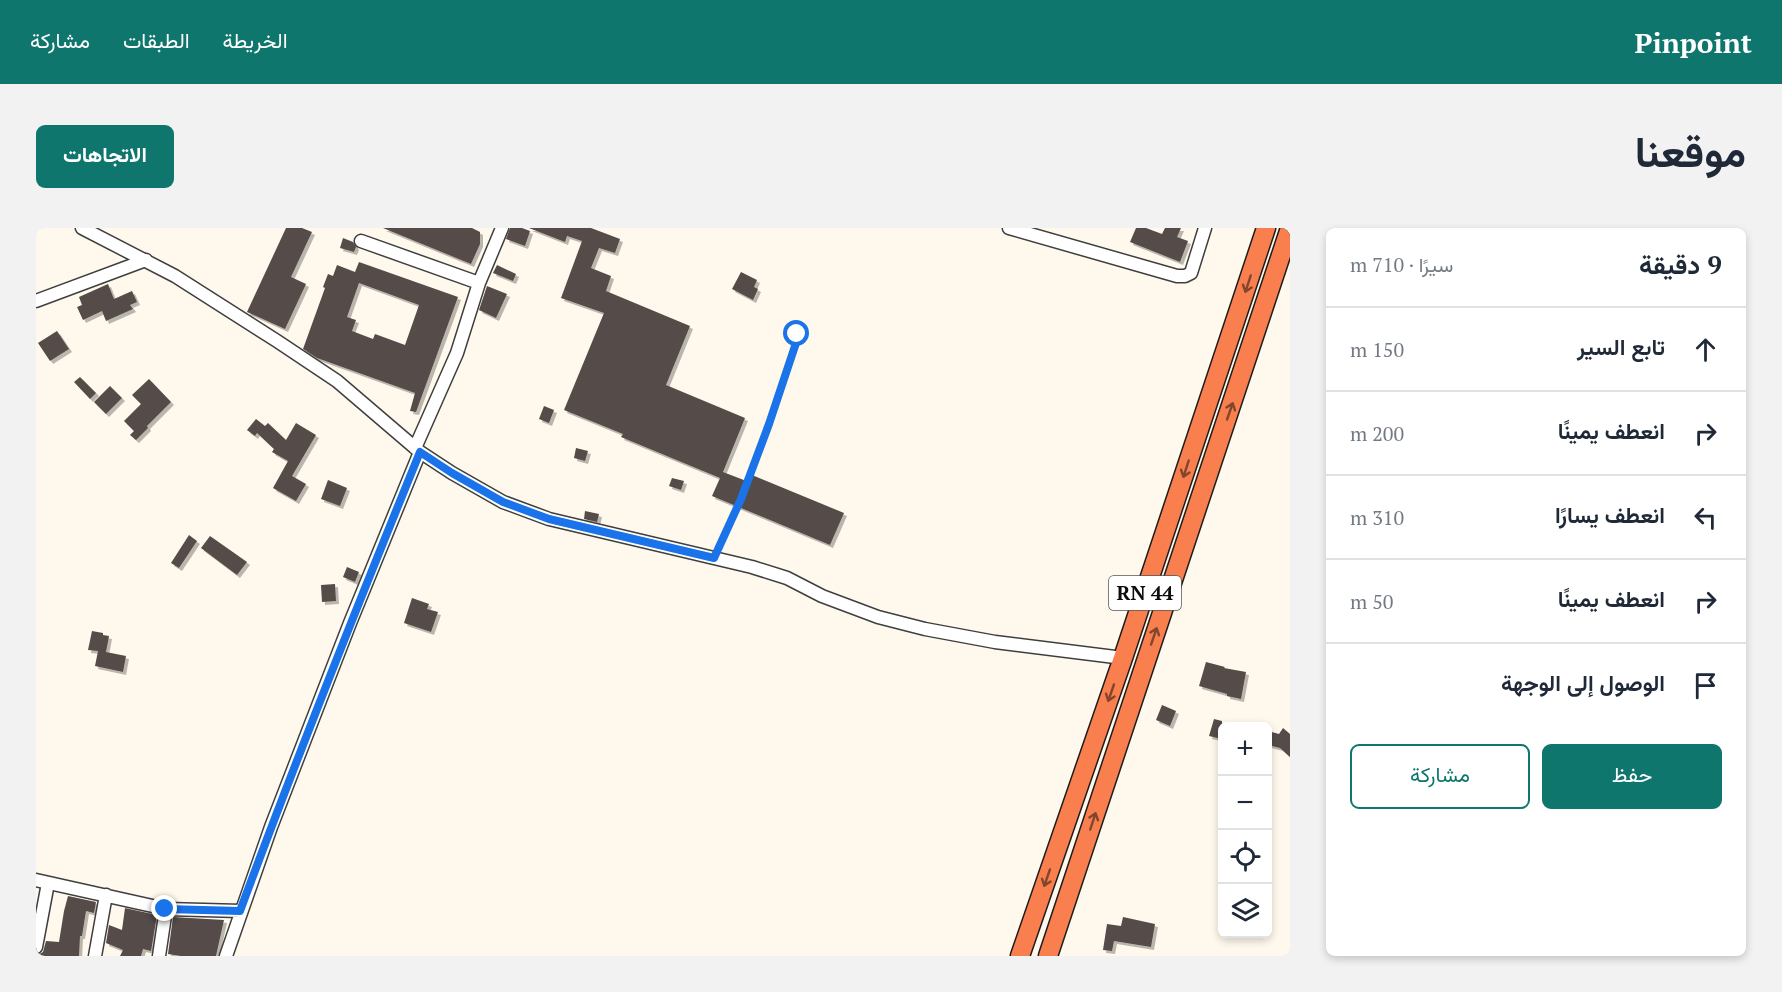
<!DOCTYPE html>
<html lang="ar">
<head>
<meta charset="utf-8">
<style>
	:root { --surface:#fff; --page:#f2f2f3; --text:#1f2937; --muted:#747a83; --line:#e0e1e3; --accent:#0f766e }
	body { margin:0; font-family:"PT Serif",Vazirmatn,serif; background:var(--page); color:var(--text); direction:rtl }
	.controls { position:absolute; right:18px; bottom:18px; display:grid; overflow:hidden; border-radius:9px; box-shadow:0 3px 9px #0003 }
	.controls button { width:54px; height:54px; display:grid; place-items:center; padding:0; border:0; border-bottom:2px solid var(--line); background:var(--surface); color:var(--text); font:30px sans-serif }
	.stop { position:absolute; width:18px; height:18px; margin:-14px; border:4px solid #1a73e8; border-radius:50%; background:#fff }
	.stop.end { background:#1a73e8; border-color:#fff; box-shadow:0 2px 6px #0008 }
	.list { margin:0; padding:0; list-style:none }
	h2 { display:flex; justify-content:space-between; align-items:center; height:78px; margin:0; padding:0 24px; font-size:26px }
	h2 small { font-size:20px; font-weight:400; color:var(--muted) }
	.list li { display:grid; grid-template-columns:39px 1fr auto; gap:18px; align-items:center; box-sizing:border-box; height:84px; padding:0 24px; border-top:2px solid var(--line) }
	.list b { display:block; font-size:22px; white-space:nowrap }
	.list em { font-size:20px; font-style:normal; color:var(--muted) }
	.actions { display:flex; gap:12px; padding:18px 24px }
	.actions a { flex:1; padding:14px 0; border:2px solid var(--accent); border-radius:9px; text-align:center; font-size:21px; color:var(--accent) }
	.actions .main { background:var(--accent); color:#fff }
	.icon { flex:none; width:33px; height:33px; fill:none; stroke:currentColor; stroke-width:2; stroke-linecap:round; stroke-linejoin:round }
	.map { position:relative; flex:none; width:1254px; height:728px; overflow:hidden; direction:ltr; border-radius:9px }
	header { display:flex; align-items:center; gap:36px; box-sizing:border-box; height:84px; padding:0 30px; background:var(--accent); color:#fff }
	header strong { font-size:28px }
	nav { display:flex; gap:33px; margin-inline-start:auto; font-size:21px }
	.intro { display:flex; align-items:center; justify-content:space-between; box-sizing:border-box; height:144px; padding:0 36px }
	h1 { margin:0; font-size:42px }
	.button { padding:15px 27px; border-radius:9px; background:var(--accent); color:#fff; font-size:21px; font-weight:700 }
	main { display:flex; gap:36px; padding:0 36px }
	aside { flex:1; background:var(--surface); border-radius:9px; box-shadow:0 3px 9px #0003 }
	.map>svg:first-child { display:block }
	.building { fill:#554b48; fill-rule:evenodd; filter:url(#shadow) }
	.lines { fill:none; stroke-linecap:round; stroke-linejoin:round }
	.minor-casing { stroke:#3f3f3f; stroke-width:15 }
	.highway-casing { stroke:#1d1d1d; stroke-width:21 }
	.path { stroke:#2e2e2e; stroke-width:2; stroke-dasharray:6 3; stroke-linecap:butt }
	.minor { stroke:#fff; stroke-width:12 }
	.highway { stroke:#fa7f4e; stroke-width:18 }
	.oneway { stroke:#83462d }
	.route { stroke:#1a73e8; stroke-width:8 }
	.labels { text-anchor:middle; stroke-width:6; stroke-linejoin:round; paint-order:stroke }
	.shield { fill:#fff; stroke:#555; stroke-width:1.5 }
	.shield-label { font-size:20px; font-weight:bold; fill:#0c0c0c }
</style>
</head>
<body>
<header>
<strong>Pinpoint</strong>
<nav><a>الخريطة</a><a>الطبقات</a><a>مشاركة</a></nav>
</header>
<div class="intro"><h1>موقعنا</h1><a class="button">الاتجاهات</a></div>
<main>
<aside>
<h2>9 دقيقة<small>سيرًا · 710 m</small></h2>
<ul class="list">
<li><svg class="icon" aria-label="ahead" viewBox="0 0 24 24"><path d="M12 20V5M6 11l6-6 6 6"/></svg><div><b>تابع السير</b></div><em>150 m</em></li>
<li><svg class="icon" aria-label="right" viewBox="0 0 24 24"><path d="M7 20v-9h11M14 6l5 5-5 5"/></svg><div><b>انعطف يمينًا</b></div><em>200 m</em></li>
<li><svg class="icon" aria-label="left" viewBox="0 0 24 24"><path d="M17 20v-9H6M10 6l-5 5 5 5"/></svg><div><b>انعطف يسارًا</b></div><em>310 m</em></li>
<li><svg class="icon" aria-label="right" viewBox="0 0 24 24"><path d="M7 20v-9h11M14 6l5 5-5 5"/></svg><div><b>انعطف يمينًا</b></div><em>50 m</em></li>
<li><svg class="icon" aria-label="arrive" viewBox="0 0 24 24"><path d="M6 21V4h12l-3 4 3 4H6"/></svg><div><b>الوصول إلى الوجهة</b></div></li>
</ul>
<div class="actions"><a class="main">حفظ</a><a>مشاركة</a></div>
</aside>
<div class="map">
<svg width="1254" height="728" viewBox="0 0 1254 728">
	<defs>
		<filter id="shadow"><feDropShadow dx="3" dy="3" stdDeviation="0" flood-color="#0004"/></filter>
	</defs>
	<rect width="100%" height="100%" fill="#fff8ec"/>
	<path class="building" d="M250 0H266L276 4 255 49 270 56 249 101 211 84Z
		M347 0H436L444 4V16L435 36Z
		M474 0H486L494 3 489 18 470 11Z
		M493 0H555L584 11 579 25 563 20 555 40 575 48 570 63 654 98 630 157 709 190 687 244 713 254 716 247 808 285 794 317 676 268 684 250 585 209 587 206 528 182 568 85 525 70 546 13 531 8 529 14Z
		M1100 0H1110L1126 6 1129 0H1145L1141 9 1152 13 1144 34 1094 14Z
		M307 10 317 14 320 19 318 24 304 20Z
		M323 34 422 69 380 184 374 183 379 165 281 130 267 121 289 60 287 59 292 46 297 48 301 37 319 44ZM323 55 383 77 369 117 339 106 337 111 316 103 320 92 311 89Z
		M461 37 480 46 477 53 457 45Z
		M705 44 721 52 718 59 722 61 717 72 696 61Z
		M72 56 78 71 96 63 101 74 94 77 97 81 70 93 66 83 47 92 41 79 46 77 43 69Z
		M451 58 471 66 460 90 443 82Z
		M21 103 33 121 14 133 2 115Z
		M44 149 60 165 54 171 38 154Z
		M113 151 135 174 111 198 112 200 100 212 94 207 98 203 88 193 105 176 96 167Z
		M74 158 86 170 70 186 58 174Z
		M508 178 518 182 513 195 503 191Z
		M220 191 229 198 232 195 250 212 260 195 280 207 256 248 270 256 260 273 237 260 252 233 236 224 238 221 221 205 219 208 211 202Z
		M540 220 552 223 549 233 538 230Z
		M636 250 648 253 645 262 633 258Z
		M292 252 311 260 304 278 285 271Z
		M549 283 563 286 561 294 548 291Z
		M153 307 161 313 143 340 135 335Z
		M174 308 211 334 201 347 165 320Z
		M311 339 323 344 319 354 307 349Z
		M299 356 300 373 286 374 285 357Z
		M376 370 393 376 391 381 402 384 395 404 368 395Z
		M56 403 67 405V407L73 408 70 424 90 428 87 444 59 438 62 423 52 422Z
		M1170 434 1189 439 1188 440 1210 444 1205 471 1191 468V466L1163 458Z
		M1126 477 1140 483 1134 498 1120 492Z
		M1178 491 1186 493V511L1173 508Z
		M1247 500 1254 506V529L1244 520 1232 517V503L1243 506Z
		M32 668 60 674 58 685 50 683 46 708H44L43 728H0L7 724 10 713 23 714 28 683Z
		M89 680 121 687 115 723 107 721 105 728H84L87 722 70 715 73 697 86 702Z
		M137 689 188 692 180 728H145L132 726Z
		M1087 689 1119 696 1115 719 1078 713 1076 723 1067 722 1071 696 1085 698Z"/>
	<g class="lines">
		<g class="minor-casing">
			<path id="minor" d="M46 0 139 48 241 113 301 153 384 224
				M973 0 1141 48H1149L1155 45 1169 0
				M325 13 443 55
				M0 73 110 32
				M379 220 421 125 443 55 466 0
				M0 652 130 681 205 683
				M0 719 12 655
				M59 728 70 667
				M123 728 130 681
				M190 728 235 599 314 395 384 224 416 245 467 274 513 291 716 339 751 350 786 368 842 389 889 401 959 414 1087 430"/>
		</g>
		<g class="highway-casing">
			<path id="highway" d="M984 728 1087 430 1230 0
				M1012 728 1254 0"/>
		</g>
		<path class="path" d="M683 319 705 271 733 196 760 115 761 106 758 100"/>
		<use href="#minor" class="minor"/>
		<use href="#highway" class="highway"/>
	</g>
	<defs><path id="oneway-shaft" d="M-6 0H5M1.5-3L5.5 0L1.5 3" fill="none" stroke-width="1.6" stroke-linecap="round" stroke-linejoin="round" transform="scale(1.5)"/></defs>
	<g class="oneway">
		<use href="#oneway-shaft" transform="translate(1212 56) rotate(108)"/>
		<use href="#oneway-shaft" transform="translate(1194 183) rotate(-71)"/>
		<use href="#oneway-shaft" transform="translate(1150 241) rotate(108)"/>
		<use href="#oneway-shaft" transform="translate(1118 408) rotate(-71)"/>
		<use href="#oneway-shaft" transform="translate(1075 465) rotate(109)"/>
		<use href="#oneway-shaft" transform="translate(1057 593) rotate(-72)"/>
		<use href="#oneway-shaft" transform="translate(1011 650) rotate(109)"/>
	</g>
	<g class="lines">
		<path class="route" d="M129 681 204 683C261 529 322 376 384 224L416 245 467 274 513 291 678 330 705 271 733 196 760 115 761 106"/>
	</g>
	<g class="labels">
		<rect class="shield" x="1073" y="348" width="72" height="34" rx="4.5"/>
		<g class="shield-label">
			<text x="1109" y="372">RN 44</text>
		</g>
	</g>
</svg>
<div class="controls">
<button>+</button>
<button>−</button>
<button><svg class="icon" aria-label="locate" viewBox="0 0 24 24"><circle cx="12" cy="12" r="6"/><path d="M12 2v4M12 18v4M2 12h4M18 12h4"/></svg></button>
<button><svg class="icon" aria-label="layers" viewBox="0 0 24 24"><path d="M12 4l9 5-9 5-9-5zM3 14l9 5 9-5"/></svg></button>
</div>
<div class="stop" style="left:761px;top:106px"></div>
<div class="stop end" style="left:129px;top:681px"></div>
</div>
</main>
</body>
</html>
